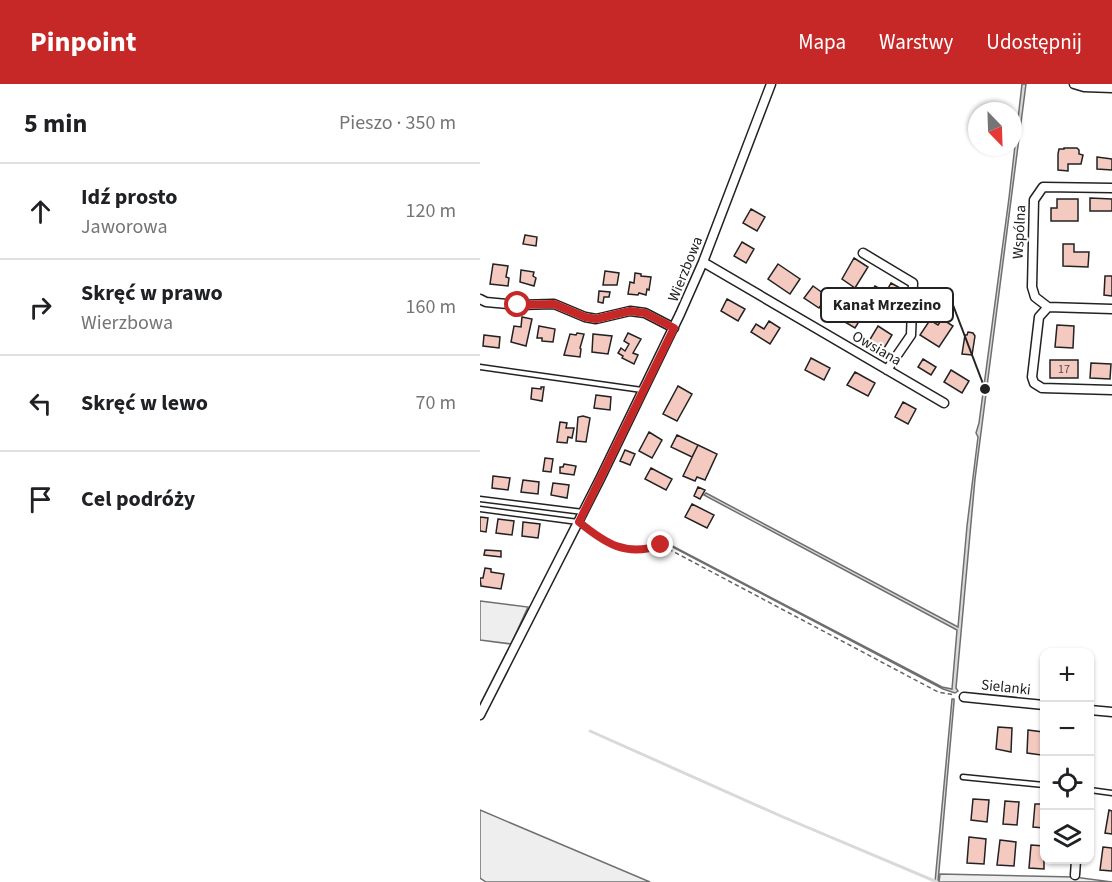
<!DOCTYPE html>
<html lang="pl">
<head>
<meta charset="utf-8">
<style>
	:root { --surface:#fff; --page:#f6f6f6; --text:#202124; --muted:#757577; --line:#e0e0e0; --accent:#c62828 }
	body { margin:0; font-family:"Source Sans 3",sans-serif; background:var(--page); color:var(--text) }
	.controls { position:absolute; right:18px; bottom:18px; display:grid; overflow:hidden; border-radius:12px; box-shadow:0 2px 4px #0004 }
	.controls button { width:54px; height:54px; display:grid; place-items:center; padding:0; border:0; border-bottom:2px solid var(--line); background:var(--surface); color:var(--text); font:30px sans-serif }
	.compass { position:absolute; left:488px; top:18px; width:54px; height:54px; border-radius:50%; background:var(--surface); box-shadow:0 2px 4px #0004; rotate:157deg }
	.stop { position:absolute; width:18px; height:18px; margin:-14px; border:4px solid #c62828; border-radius:50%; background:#fff }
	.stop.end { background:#c62828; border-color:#fff; box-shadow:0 2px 6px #0008 }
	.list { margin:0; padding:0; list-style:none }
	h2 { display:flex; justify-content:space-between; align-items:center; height:78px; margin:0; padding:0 24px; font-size:26px }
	h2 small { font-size:20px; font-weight:400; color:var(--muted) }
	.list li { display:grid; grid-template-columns:39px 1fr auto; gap:18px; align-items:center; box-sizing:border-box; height:96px; padding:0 24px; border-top:2px solid var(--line) }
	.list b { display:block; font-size:22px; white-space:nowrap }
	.list p { margin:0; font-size:20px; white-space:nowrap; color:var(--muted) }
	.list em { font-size:20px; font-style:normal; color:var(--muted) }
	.icon { flex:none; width:33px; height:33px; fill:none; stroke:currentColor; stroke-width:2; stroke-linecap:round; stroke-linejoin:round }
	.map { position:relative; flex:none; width:632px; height:798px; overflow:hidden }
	header { display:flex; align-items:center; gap:36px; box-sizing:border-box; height:84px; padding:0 30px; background:var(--accent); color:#fff }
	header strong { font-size:28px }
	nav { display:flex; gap:33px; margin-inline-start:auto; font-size:21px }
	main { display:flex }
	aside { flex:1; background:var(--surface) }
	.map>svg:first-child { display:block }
	.green { fill:#eee; stroke:#6f6f6f; stroke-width:1.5 }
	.water { fill:#d9d9d9; stroke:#6f6f6f; stroke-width:1.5 }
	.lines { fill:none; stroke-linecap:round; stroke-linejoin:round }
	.stream { stroke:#d9d9d9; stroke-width:3 }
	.building { fill:#f3c9c0; stroke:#222; stroke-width:1.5 }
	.service-casing { stroke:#222; stroke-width:7 }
	.minor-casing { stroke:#222; stroke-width:11 }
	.path { stroke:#646464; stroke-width:1.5; stroke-dasharray:4.5 3; stroke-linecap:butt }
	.service { stroke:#fff; stroke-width:4 }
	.minor { stroke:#fff; stroke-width:8 }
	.route { stroke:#c62828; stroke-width:8 }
	.labels { text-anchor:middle; stroke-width:4.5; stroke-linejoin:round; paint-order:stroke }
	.number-label { font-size:12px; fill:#564c4a }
	.street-label { font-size:15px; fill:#222; stroke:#fff }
	.leader { fill:none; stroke:#222; stroke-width:2 }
	.callout-dot { fill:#222; stroke:#fff; stroke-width:2 }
	.callout { fill:#fff; stroke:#222; stroke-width:2 }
	.callout-label { font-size:16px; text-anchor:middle; font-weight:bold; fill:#222 }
</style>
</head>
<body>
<header>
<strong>Pinpoint</strong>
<nav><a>Mapa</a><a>Warstwy</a><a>Udostępnij</a></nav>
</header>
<main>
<aside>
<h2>5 min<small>Pieszo · 350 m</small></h2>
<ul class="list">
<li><svg class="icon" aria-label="ahead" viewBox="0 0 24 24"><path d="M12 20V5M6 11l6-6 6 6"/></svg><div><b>Idź prosto</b><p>Jaworowa</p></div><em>120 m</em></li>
<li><svg class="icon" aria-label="right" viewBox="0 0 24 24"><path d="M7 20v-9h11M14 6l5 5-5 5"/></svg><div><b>Skręć w prawo</b><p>Wierzbowa</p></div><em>160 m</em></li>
<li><svg class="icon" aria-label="left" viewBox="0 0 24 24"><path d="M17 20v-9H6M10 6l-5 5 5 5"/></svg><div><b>Skręć w lewo</b></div><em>70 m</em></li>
<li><svg class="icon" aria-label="arrive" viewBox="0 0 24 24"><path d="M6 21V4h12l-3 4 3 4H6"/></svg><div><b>Cel podróży</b></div></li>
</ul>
</aside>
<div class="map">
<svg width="632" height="798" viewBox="0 0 632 798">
	<rect width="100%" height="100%" fill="#fff"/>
	<path class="green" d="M0 517 48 523 31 560 0 556Z
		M0 726 170 798H6L0 794Z
		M460 790 594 793 632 798H459Z"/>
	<path class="water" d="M542 0H546L495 395 476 604 478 607 475 609 463 605 183 458V457L462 603 472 605 477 546 224 411 226 409 478 543 487 442 498 353 496 349 499 339 529 114Z
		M472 615H474V618L458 798H455Z"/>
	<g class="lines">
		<path class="stream" d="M110 647 303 733 457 798"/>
	</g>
	<path class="building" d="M584 64H597L599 66V70L603 71 601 80H588V87L578 86V70L579 65H584Z
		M617 73 632 75V86L617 85Z
		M610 114 632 115V127H610Z
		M577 115H598V137H571V124H577Z
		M271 125 285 133 277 147 263 139Z
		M45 151 57 153 56 162 43 160Z
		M262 158 274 165 266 179 254 172Z
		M583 160H594V168H609L608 183 583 182Z
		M374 174 388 183 375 204 362 195Z
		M13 180 28 182 26 193 29 194 28 202 10 200Z
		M298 180 320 195 310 210 288 195Z
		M41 186 54 188 53 192 56 194 54 202 40 198Z
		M125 187 139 189 137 201H123Z
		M155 189 161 190V192L171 193 169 206 167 205 166 211 159 209 158 211 148 210 150 198 154 199Z
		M625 192H632V212L624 211Z
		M411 199 422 205 409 226 388 214 395 202 406 208Z
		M333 202 347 212 339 224 324 214Z
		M119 207 130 208 129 213H124L123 219 118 218Z
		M247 215 265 225 258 237 241 227Z
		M361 217 383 231 375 244 353 231Z
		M42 233 52 235 46 262 31 258 34 242 41 243Z
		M462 235 473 242 459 263 440 251 450 236 458 241Z
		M289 237 300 244 290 260 271 248 276 240 284 245Z
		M577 241 594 242 593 264 575 263Z
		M59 242 75 245 73 258 62 257V254H57Z
		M398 242 412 251 403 266 389 257Z
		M488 248 493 249 495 252 492 271 482 270 485 251H487Z
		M97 249 104 250 100 264 101 265 100 273 84 271 90 250 96 251Z
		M148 249 161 255 153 269 158 271 154 280 142 274 143 272 138 269 141 264 145 267 149 260 144 257Z
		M113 250 132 252 128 270 112 268Z
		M4 251 20 253 19 264 3 262Z
		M331 274 350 284 344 296 325 286Z
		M443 275 456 283 451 291 438 283Z
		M570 276H598V294H570Z
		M611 279 631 280 630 295 610 294Z
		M471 286 489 297 482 309 464 298Z
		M375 288 395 299 388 312 367 301Z
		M198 302 212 310 197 337 183 330Z
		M61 303H64L62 317 51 315 52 304 61 305Z
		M116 311 131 313 130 326 114 324Z
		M423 318 436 325 428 340 415 333Z
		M103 332 110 334 106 358 96 357 98 333Z
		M80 338 87 339 86 344H94L92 354 88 353 87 359 77 358Z
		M169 348 182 356 172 374 159 367Z
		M197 351 218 361 212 373 191 363Z
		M218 361 237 370 225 396 217 393 215 397 203 392Z
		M145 366 155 370 150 381 140 377Z
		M65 374 73 375 71 388 63 387Z
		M84 380 96 382 94 391 80 389V383H83Z
		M171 384 192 395 186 406 165 395Z
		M13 392 30 394 28 406 12 404Z
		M43 396 59 398 58 410 41 408Z
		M73 399 89 401 87 414 71 411Z
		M218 403 225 406 220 415 214 412Z
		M212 420 234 431 227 444 205 433Z
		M0 433 8 434 6 448 0 447Z
		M18 435 34 437 32 451 16 449Z
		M43 438 60 440 58 454 42 452Z
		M5 466 21 467V473L4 471Z
		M5 484 11 485V488L24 490 21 505 1 502 0 494H3Z
		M518 643 532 644 531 668 516 665Z
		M548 646 563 648 561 671 547 669Z
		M493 715 509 716 507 738 491 736Z
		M525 717 539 718 537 741 523 740Z
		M555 720H564V744L553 743Z
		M629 726 632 727V750L625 749Z
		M489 753 506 755 504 780 487 779Z
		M520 756 536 758 534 782 517 781Z
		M551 761 564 762V785L549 784Z
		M623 763 632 764V787L620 786Z"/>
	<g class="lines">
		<g class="service-casing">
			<path id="service" d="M0 283 162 306
				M0 415 103 428
				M0 425 98 438
				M483 693 564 701
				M610 706 632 709"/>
		</g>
		<g class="minor-casing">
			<path id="minor" d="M594 0 604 3 632 4
				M383 169 433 199 431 251 407 286
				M223 178 464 319
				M0 215 6 218 38 221 74 220 105 233 116 235 150 227 165 229 194 244
				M568 223 555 213 552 203 554 116 563 103 632 104
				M632 225 568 223 559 233 552 293 554 299 562 304 632 306
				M484 613 564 621
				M610 626 632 628
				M0 631 120 395 200 230 223 178 291 0
				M595 791 596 776"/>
		</g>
		<path class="path" d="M106 443C131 464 150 471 181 461L458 608 475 611"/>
		<use href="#service" class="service"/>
		<use href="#minor" class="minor"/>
	</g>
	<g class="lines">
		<path class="route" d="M38 221 74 220 105 233 116 235 150 227 165 229 194 244 99 438C126 460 146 473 181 461"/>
	</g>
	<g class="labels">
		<g class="number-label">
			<text x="584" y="289">17</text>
		</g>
		<g class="street-label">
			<text transform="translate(539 148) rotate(-87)" y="5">Wspólna</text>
			<text transform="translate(205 185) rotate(-68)" y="5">Wierzbowa</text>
			<text transform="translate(397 264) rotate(30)" y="5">Owsiana</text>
			<text transform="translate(526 603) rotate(6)" y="5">Sielanki</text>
		</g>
	</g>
	<path class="leader" d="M505 305L473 221"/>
	<circle class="callout-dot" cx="505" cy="305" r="6"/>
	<rect class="callout" x="341" y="204" width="132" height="34" rx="6"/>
	<g class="callout-label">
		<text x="407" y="226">Kanał Mrzezino</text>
	</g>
</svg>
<div class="controls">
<button>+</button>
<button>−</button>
<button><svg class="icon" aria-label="locate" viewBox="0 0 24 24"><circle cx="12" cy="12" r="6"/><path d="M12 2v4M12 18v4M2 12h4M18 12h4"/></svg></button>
<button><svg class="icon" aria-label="layers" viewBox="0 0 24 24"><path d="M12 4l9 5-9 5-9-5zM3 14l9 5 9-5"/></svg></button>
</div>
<svg class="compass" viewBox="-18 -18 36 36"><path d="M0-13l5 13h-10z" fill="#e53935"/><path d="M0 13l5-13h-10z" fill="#757577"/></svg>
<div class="stop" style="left:38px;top:221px"></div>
<div class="stop end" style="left:181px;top:461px"></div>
</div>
</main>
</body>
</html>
